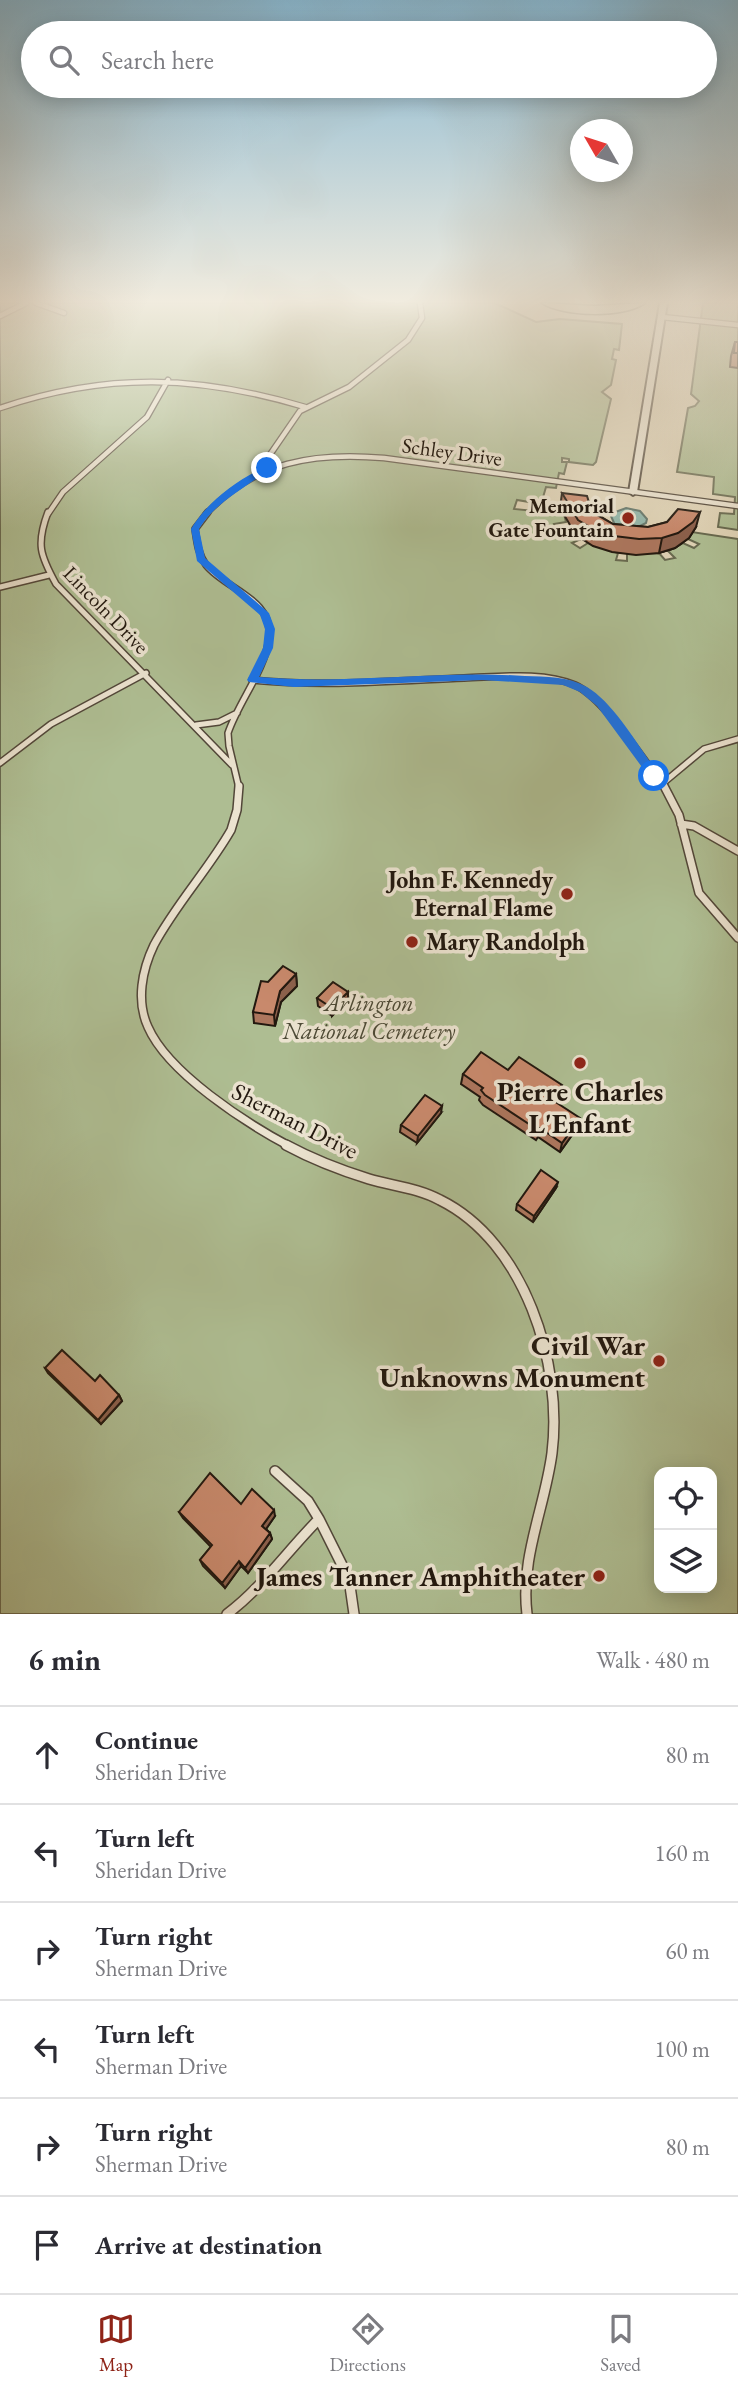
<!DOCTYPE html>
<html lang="en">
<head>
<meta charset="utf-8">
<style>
	:root { --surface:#fff; --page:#f7f7f7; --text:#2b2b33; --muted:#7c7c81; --line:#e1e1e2; --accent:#8f2418 }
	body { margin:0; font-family:"EB Garamond",serif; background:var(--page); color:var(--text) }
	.controls { position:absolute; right:21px; bottom:21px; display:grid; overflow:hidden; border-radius:14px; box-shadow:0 4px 18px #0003 }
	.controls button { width:63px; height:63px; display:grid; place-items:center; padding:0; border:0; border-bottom:2px solid var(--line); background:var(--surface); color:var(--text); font:35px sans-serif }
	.compass { position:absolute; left:570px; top:119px; width:63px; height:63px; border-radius:50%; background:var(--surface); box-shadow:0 4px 18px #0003; rotate:309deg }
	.stop { position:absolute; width:21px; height:21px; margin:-16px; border:5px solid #1a73e8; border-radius:50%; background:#fff }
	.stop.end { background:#1a73e8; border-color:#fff; box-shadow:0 2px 7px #0008 }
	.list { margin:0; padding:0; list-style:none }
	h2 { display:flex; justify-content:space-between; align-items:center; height:91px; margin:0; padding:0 28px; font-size:30px }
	h2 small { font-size:23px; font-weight:400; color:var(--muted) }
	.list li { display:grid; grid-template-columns:46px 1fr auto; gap:21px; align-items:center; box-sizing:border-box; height:98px; padding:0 28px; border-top:2px solid var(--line) }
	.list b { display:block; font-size:26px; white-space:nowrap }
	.list p { margin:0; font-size:23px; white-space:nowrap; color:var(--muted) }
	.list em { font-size:23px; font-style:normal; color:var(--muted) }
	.icon { flex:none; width:38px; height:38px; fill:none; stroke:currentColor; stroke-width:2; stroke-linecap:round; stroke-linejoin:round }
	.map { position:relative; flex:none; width:738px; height:1614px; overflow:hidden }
	.search { position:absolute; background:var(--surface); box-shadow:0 4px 18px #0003; left:21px; right:21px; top:21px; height:77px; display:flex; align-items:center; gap:18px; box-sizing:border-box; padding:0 24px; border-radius:38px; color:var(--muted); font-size:26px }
	.sheet { height:679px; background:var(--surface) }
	nav { display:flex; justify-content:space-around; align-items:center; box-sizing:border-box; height:98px; border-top:2px solid var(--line); background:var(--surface); font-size:19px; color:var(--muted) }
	nav a { display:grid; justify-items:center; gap:4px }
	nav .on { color:var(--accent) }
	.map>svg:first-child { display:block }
	.green { fill:#aebd92; stroke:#686a50; stroke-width:2; fill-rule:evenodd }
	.water { fill:#94b8ac; stroke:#66786d; stroke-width:2 }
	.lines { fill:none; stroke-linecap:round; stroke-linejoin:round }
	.service-far3-casing { stroke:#524739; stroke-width:7 }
	.service-far2-casing { stroke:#524739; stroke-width:8 }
	.service-far1-casing { stroke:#524739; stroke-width:10 }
	.service-casing { stroke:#524739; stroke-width:12 }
	.minor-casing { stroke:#524739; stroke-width:4 }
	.motorway-casing { stroke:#22180f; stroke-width:3 }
	.service-far3 { stroke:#ebe3d0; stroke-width:4.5 }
	.service-far2 { stroke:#ebe3d0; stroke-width:5 }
	.service-far1 { stroke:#ebe3d0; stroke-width:7 }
	.service { stroke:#ebe3d0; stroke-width:9 }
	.minor { fill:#ebe3d0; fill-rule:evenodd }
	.motorway { fill:#e0d4b7; fill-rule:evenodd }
	.wall { fill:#ac765d; stroke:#22180f; stroke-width:2 }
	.shaded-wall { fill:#8c604c; stroke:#22180f; stroke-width:2 }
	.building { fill:#c8896c; stroke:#22180f; stroke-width:2 }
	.route { fill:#1a73e8 }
	.poi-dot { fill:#8f2418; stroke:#ebe3d0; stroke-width:2.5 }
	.labels { text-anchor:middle; stroke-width:7; stroke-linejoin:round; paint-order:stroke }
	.far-street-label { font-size:21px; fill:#22180f; stroke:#ebe3d0 }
	.far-poi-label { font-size:21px; font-weight:bold; fill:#22180f; stroke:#ebe3d0; text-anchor:end }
	.poi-label { font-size:24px; font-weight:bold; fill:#22180f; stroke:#ebe3d0; text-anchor:end }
	.park-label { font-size:24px; font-style:italic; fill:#4c4a36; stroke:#ebe3d0 }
	.street-label { font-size:24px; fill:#22180f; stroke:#ebe3d0 }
	.near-poi-label { font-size:28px; font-weight:bold; fill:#22180f; stroke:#ebe3d0; text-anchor:end }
</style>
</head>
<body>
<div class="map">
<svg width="738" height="1614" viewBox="0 0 738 1614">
	<rect width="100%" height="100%" fill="#e0d4b7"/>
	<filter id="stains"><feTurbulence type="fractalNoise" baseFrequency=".00286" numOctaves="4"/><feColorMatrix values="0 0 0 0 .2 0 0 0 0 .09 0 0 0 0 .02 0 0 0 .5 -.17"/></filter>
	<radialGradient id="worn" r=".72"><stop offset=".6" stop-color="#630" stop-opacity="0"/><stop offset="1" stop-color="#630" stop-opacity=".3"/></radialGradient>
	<path class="green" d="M0 303H495L536 322 560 319 622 324 619 350 614 349 612 359 616 360 611 385 602 392 611 399 596 462 593 465 569 462V459L562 458V462H567L564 474 559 473 556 488 546 487 541 504 517 500 514 509 564 514 566 522 554 524 557 530 569 528 581 539 572 543 580 548 588 543 618 553 616 560 627 561V554L659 553 665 560 675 558 668 551 683 543 694 548 699 544 688 539 692 532 738 539V1614H0ZM659 1472H712V1588H659Z
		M703 303H738V530L718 527 720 513 734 514 735 497 713 494 714 477 677 472 688 408 695 406 699 401 691 394Z"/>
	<path class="water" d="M626 508 640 511 647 519 646 523 636 528 615 525 610 514Z"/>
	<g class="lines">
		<g class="service-far3-casing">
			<path id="service-far3" d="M36 303 64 313
				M0 316 26 303
				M662 317 738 325
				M0 408C107 372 198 375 305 407
				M267 468V459L300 411 349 387 408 340 422 318 420 303
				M48 514 63 492 147 417 168 380
				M206 514C256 461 314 452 384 458L738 506"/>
		</g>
		<g class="service-far2-casing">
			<path id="service-far2" d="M48 512C36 544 40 555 56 584L232 765
				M208 512 195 529C197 542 198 554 206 565 226 590 274 598 269 639 264 672 239 701 228 733L229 746 239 788
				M0 587 49 575
				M252 680C322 687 394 681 464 678 498 677 543 671 575 685 603 697 645 762 665 788
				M196 725 219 722 237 713
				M0 763 51 724 146 673
				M662 784 704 749 738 739"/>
		</g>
		<g class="service-far1-casing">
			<path id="service-far1" d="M239 786 237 810 231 830C208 870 176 904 154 945 142 970 136 1001 148 1027 168 1073 246 1123 289 1146
				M664 786 679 815 699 893 738 938
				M681 824 694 826 738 851"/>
		</g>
		<g class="service-casing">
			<path id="service" d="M286 1145C312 1159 340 1170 369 1179 393 1186 418 1188 440 1200 525 1242 563 1364 552 1453 545 1507 520 1558 527 1614
				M275 1471 308 1501 319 1519 349 1579 354 1614
				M227 1614C262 1588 288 1550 319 1519"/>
		</g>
		<g class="minor-casing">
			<path id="minor" d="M660 303H667L637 492 633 495 629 492Z"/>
		</g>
		<g class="motorway-casing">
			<path id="motorway" d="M542 303 594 306 645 303C624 318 563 317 542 303Z"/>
		</g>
		<use href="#service-far3" class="service-far3"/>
		<use href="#service-far2" class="service-far2"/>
		<use href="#service-far1" class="service-far1"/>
		<use href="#service" class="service"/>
		<use href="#minor" class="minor"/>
		<use href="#motorway" class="motorway"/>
	</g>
	<path class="wall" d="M735 342H738V368L730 367 731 356Z
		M562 493 613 524 648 527 667 522 696 527 689 538 675 548 659 553 636 555 612 552 593 546 576 535 560 508Z
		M296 974 297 986 281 1002 275 1026 254 1023 253 1012 268 982Z
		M348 992V999L332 1016 318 1006 317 998Z
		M508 1070 559 1095 555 1101 577 1128 560 1152 538 1137 536 1140 483 1105 479 1100 480 1097 461 1084 463 1074Z
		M441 1113 417 1143 400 1132 401 1125Z
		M556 1188 533 1222 516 1210 517 1204Z
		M45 1368 95 1381 119 1395 122 1401 101 1424 48 1373Z
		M241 1504 275 1516 266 1529 270 1533 272 1539 248 1573 241 1566 225 1588 203 1566 200 1560 211 1547 183 1518 179 1512Z"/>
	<path class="shaded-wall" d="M700 512 696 527 689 538 675 548 659 553 662 538Z
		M296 974 297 986 281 1002 275 1026 274 1015 280 991Z
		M348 992V999L332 1016V1008Z
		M562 1085 559 1095 549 1109 551 1099Z
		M442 1106 441 1113 417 1143 418 1136Z
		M580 1118 577 1128 560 1152 562 1143Z
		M558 1182 556 1188 533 1222 534 1216Z
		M119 1395 122 1401 101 1424 98 1420Z
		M274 1510 275 1516 264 1532 262 1526Z
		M270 1533 272 1539 248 1573 245 1568Z
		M239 1561 241 1566 225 1588 222 1583Z"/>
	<path class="building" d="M735 342H738V353H734Z
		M562 493 587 496 592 512 613 524 648 527 667 522 678 509 700 512 693 522 678 533 662 538 639 539 614 536 595 530 578 520Z
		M283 966 296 974 280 991 274 1015 253 1012 261 981 268 982Z
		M333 982 348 992 332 1008 317 998Z
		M481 1052 508 1070 519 1057 562 1085 551 1099 580 1118 562 1143 540 1128 538 1130 485 1095 481 1090 483 1088 463 1074Z
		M425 1095 442 1106 418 1136 401 1125Z
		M541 1170 558 1182 534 1216 517 1204Z
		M62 1350 95 1381 100 1375 119 1395 98 1420 45 1368Z
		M210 1473 241 1504 252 1489 274 1510 262 1526 270 1533 245 1568 239 1561 222 1583 200 1560 212 1545 179 1512Z"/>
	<linearGradient id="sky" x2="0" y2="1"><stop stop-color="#86b6d0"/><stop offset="0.57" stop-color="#f1ecdf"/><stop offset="1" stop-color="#f1ecdf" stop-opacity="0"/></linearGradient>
	<rect width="738" height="529" fill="url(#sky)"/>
	<path class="route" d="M264 467 271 468C247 487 216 501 199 529L205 558 269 613 275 629 273 648 259 677C347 685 436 670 525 676 546 677 568 676 587 687 614 703 639 747 658 773V778H650L597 706 580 692 563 685 482 680 294 687 249 682 247 680 263 648 265 629 260 615 197 561 191 529C207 502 236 481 264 467Z"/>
	<g class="poi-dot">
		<circle cx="628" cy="518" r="7"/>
		<circle cx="567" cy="894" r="7"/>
		<circle cx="412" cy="942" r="7"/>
		<circle cx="580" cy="1063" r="7"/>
		<circle cx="659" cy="1361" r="7"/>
		<circle cx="599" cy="1576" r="7"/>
	</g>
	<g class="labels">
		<g class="far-street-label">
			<text transform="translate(452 452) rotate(8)" y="7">Schley Drive</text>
			<text transform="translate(106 610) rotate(46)" y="7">Lincoln Drive</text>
		</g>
		<g class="far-poi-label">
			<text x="614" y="513">Memorial<tspan x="614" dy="24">Gate Fountain</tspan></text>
		</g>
		<g class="poi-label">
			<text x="553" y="888">John F. Kennedy<tspan x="553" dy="28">Eternal Flame</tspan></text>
			<text x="426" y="950" text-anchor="start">Mary Randolph</text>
		</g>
		<g class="park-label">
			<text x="369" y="1011">Arlington<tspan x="369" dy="28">National Cemetery</tspan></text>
		</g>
		<g class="street-label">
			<text transform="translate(295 1121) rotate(27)" y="8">Sherman Drive</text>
		</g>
		<g class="near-poi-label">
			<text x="580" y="1101" text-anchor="middle">Pierre Charles<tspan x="580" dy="32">L'Enfant</tspan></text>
			<text x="645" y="1355">Civil War<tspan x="645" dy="32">Unknowns Monument</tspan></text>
			<text x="585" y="1586">James Tanner Amphitheater</text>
		</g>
	</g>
	<rect width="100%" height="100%" filter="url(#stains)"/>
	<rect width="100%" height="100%" fill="url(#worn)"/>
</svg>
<div class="controls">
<button><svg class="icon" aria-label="locate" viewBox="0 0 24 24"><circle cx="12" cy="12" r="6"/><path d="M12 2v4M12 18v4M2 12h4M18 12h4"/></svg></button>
<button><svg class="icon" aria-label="layers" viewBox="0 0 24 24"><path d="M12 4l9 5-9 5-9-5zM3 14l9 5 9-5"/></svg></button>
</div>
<svg class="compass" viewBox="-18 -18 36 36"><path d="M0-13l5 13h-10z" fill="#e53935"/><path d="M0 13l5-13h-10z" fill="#7c7c81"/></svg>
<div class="stop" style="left:654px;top:776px"></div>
<div class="stop end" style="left:267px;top:468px"></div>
<div class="search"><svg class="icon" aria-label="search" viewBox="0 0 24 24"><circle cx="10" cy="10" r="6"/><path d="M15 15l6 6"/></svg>Search here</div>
</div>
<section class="sheet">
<h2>6 min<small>Walk · 480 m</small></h2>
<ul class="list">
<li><svg class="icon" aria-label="ahead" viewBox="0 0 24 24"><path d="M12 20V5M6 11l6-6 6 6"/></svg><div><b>Continue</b><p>Sheridan Drive</p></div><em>80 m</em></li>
<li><svg class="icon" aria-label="left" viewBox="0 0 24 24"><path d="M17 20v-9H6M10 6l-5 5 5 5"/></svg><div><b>Turn left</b><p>Sheridan Drive</p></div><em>160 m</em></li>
<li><svg class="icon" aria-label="right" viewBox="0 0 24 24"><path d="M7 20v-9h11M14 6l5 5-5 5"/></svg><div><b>Turn right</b><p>Sherman Drive</p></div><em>60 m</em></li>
<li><svg class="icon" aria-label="left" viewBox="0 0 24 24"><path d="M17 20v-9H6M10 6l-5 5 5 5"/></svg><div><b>Turn left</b><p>Sherman Drive</p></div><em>100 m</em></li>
<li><svg class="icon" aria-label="right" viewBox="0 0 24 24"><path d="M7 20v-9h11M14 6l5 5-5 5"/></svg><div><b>Turn right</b><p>Sherman Drive</p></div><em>80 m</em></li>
<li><svg class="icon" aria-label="arrive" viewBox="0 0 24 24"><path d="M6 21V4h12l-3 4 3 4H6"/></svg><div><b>Arrive at destination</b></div></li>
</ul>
</section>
<nav>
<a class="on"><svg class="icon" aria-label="map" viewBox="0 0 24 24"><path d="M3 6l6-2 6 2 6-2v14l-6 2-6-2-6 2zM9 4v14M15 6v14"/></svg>Map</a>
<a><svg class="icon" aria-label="directions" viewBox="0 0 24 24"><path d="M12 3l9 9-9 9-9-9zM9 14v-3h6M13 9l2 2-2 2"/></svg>Directions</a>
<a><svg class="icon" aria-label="saved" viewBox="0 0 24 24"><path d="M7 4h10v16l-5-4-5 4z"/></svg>Saved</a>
</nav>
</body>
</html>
